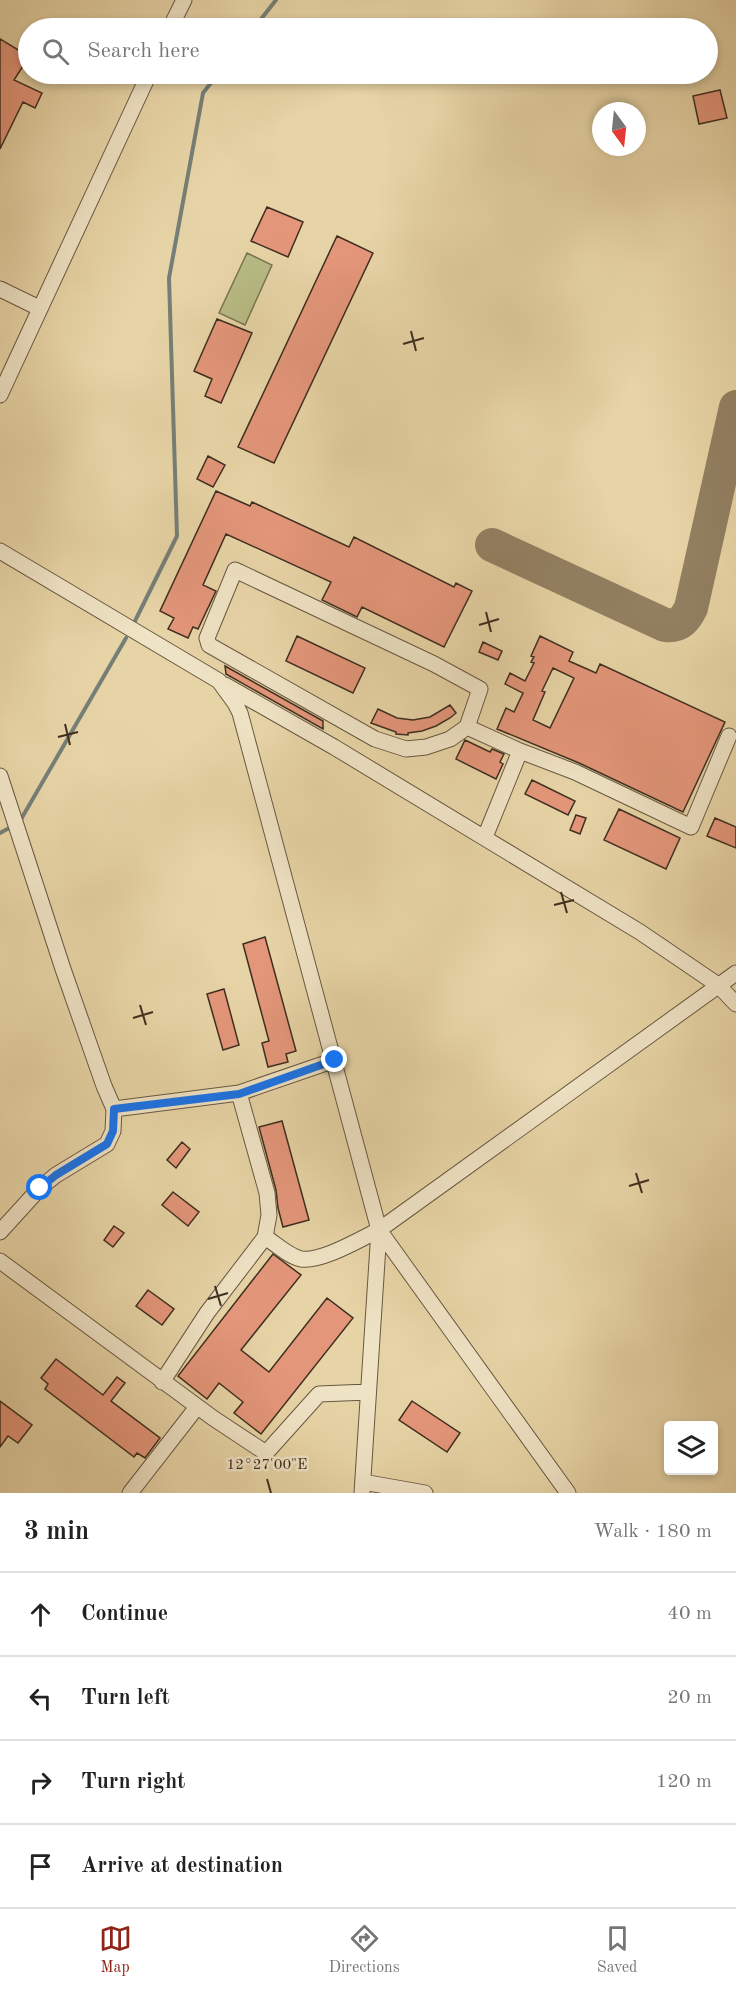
<!DOCTYPE html>
<html lang="en">
<head>
<meta charset="utf-8">
<style>
	:root { --surface:#fff; --page:#f2f2f2; --text:#222; --muted:#767676; --line:#e0e0e0; --accent:#8f2418 }
	body { margin:0; font-family:"Old Standard TT",serif; background:var(--page); color:var(--text) }
	.controls { position:absolute; right:18px; bottom:18px; display:grid; overflow:hidden; border-radius:6px; box-shadow:0 3px 9px #0003 }
	.controls button { width:54px; height:54px; display:grid; place-items:center; padding:0; border:0; border-bottom:2px solid var(--line); background:var(--surface); color:var(--text); font:30px sans-serif }
	.compass { position:absolute; left:592px; top:102px; width:54px; height:54px; border-radius:50%; background:var(--surface); box-shadow:0 3px 9px #0003; rotate:165deg }
	.stop { position:absolute; width:18px; height:18px; margin:-14px; border:4px solid #1a73e8; border-radius:50%; background:#fff }
	.stop.end { background:#1a73e8; border-color:#fff; box-shadow:0 2px 6px #0008 }
	.list { margin:0; padding:0; list-style:none }
	h2 { display:flex; justify-content:space-between; align-items:center; height:78px; margin:0; padding:0 24px; font-size:26px }
	h2 small { font-size:20px; font-weight:400; color:var(--muted) }
	.list li { display:grid; grid-template-columns:39px 1fr auto; gap:18px; align-items:center; box-sizing:border-box; height:84px; padding:0 24px; border-top:2px solid var(--line) }
	.list b { display:block; font-size:22px; white-space:nowrap }
	.list em { font-size:20px; font-style:normal; color:var(--muted) }
	.icon { flex:none; width:33px; height:33px; fill:none; stroke:currentColor; stroke-width:2; stroke-linecap:round; stroke-linejoin:round }
	.map { position:relative; flex:none; width:736px; height:1493px; overflow:hidden }
	.search { position:absolute; background:var(--surface); box-shadow:0 3px 9px #0003; left:18px; right:18px; top:18px; height:66px; display:flex; align-items:center; gap:15px; box-sizing:border-box; padding:0 21px; border-radius:33px; color:var(--muted); font-size:22px }
	.sheet { height:414px; background:var(--surface) }
	nav { display:flex; justify-content:space-around; align-items:center; box-sizing:border-box; height:84px; border-top:2px solid var(--line); background:var(--surface); font-size:16px; color:var(--muted) }
	nav a { display:grid; justify-items:center; gap:3px }
	nav .on { color:var(--accent) }
	.map>svg:first-child { display:block }
	.green { fill:#b8bc85; stroke:#7b7552; stroke-width:1.5 }
	.lines { fill:none; stroke-linecap:round; stroke-linejoin:round }
	.stream { stroke:#767f77; stroke-width:4 }
	.taxiway { stroke:#928162; stroke-width:34 }
	.building { fill:#e4967a; stroke:#3e2e1f; stroke-width:1.5; fill-rule:evenodd }
	.minor-casing { stroke:#685841; stroke-width:17 }
	.minor { stroke:#efe3c5; stroke-width:15 }
	.route { stroke:#1a73e8; stroke-width:8 }
	.ticks { fill:none; stroke:#3e2e1f; stroke-width:2 }
	.ticks-label { font-size:15px; text-anchor:middle; fill:#3e2e1f; stroke:#efe3c5; stroke-width:5; stroke-linejoin:round; paint-order:stroke }
</style>
</head>
<body>
<div class="map">
<svg width="736" height="1493" viewBox="0 0 736 1493">
	<rect width="100%" height="100%" fill="#e7d4a6"/>
	<filter id="stains"><feTurbulence type="fractalNoise" baseFrequency=".00333" numOctaves="4"/><feColorMatrix values="0 0 0 0 .2 0 0 0 0 .09 0 0 0 0 .02 0 0 0 .5 -.17"/></filter>
	<radialGradient id="worn" r=".72"><stop offset=".6" stop-color="#630" stop-opacity="0"/><stop offset="1" stop-color="#630" stop-opacity=".3"/></radialGradient>
	<path class="green" d="M247 253 272 265 245 325 219 313Z"/>
	<g class="lines">
		<path class="stream" d="M254 28 276 0
			M134 623 177 536 169 278 203 93 218 74
			M20 821 126 638
			M0 833 11 827"/>
		<path class="taxiway" d="M492 545 665 625C679 627 685 620 691 608L736 407"/>
	</g>
	<path class="building" d="M0 39 25 54 21 60 25 63 14 80 42 93 35 108 23 102 0 149Z
		M720 90 727 118 699 124 693 96Z
		M267 207 303 222 288 257 251 241Z
		M337 236 373 253 274 463 238 447Z
		M217 319 252 333 221 403 205 396 212 379 194 371Z
		M208 456 225 465 213 487 197 479Z
		M216 491 250 506 252 502 349 547 354 537 454 587 456 583 472 591 444 647 362 607 357 617 322 600 331 582 226 534 203 585 216 591 198 629 193 627 188 638 168 629 174 618 160 611Z
		M297 636 365 668 353 693 286 661Z
		M540 636 573 652 569 661 596 673 600 664 725 722 683 812 579 763 497 729 506 708 514 712 523 693 505 684 510 673 525 681 534 663 531 662 534 657 531 656ZM553 668 574 678 550 728 533 720 545 692 542 691Z
		M483 642 502 651 498 660 479 652Z
		M225 666 323 721V729L226 674Z
		M450 705 456 713 450 718 436 726 422 731 408 733V735L396 734V732L371 723 378 709 397 718 413 720 430 717Z
		M465 740 490 752 492 749 504 754 500 762 503 764 496 779 456 759Z
		M532 780 575 801 568 815 525 794Z
		M619 809 680 838 666 869 604 840Z
		M576 815 586 818 580 834 570 830Z
		M715 818 736 827V848L707 836Z
		M265 937 296 1051 286 1054 288 1062 268 1067 262 1043 269 1041 243 944Z
		M224 989 239 1045 223 1050 207 994Z
		M282 1121 309 1220 283 1227 278 1208 276 1190 259 1127Z
		M182 1142 190 1149 176 1168 167 1160Z
		M173 1192 199 1212 188 1226 162 1205Z
		M114 1226 124 1233 113 1247 104 1240Z
		M273 1254 301 1275 241 1350 269 1372 327 1298 353 1318 261 1434 234 1413 243 1402 219 1383 207 1399 178 1376Z
		M148 1290 174 1309 162 1325 136 1306Z
		M56 1359 103 1395 117 1377 125 1383 111 1401 160 1438 145 1458 137 1453 134 1457 45 1389 48 1384 41 1378Z
		M0 1401 32 1425 18 1443 8 1436 0 1447Z
		M412 1401 460 1433 447 1452 399 1420Z"/>
	<g class="lines">
		<g class="minor-casing">
			<path id="minor" d="M170 28 184 0
				M0 289 39 308
				M0 395 149 74
				M0 551 219 681 235 703 240 713 379 1230 568 1493
				M225 685 334 747 640 932 718 985 736 1004
				M467 727 480 689 434 664 235 570 207 638 209 645 375 739 406 749 426 747 450 739 467 727 520 751
				M0 776 63 969 104 1086 114 1109 239 1093 335 1060
				M485 837 520 751 575 772 691 827 729 736
				M0 1232 40 1188 56 1175 107 1144 113 1131 114 1109
				M265 1237C276 1244 288 1256 301 1259 322 1262 360 1239 379 1230
				M0 1261 213 1418 266 1453 319 1394 368 1392
				M162 1382 207 1313 265 1237 269 1215 267 1193 239 1093
				M363 1482 425 1493
				M130 1493 197 1407
				M362 1493 379 1230 736 973"/>
		</g>
		<use href="#minor" class="minor"/>
	</g>
	<g class="lines">
		<path class="route" d="M40 1188 56 1175 107 1144 113 1131 114 1109 239 1094 335 1060"/>
	</g>
	<path class="ticks" d="M411 331 416 351M403 344 424 338M486 612 491 632M479 625 499 619M65 724 70 745M58 737 78 732M561 892 567 913M554 905 574 900M140 1005 146 1025M133 1018 153 1012M636 1173 642 1193M629 1186 649 1180M215 1286 221 1306M208 1299 228 1293M267 1479 271 1493"/>
	<g class="ticks-label">
		<text x="267" y="1469">12°27'00"E</text>
	</g>
	<rect width="100%" height="100%" filter="url(#stains)"/>
	<rect width="100%" height="100%" fill="url(#worn)"/>
</svg>
<div class="controls">
<button><svg class="icon" aria-label="layers" viewBox="0 0 24 24"><path d="M12 4l9 5-9 5-9-5zM3 14l9 5 9-5"/></svg></button>
</div>
<svg class="compass" viewBox="-18 -18 36 36"><path d="M0-13l5 13h-10z" fill="#e53935"/><path d="M0 13l5-13h-10z" fill="#767676"/></svg>
<div class="stop" style="left:40px;top:1188px"></div>
<div class="stop end" style="left:335px;top:1060px"></div>
<div class="search"><svg class="icon" aria-label="search" viewBox="0 0 24 24"><circle cx="10" cy="10" r="6"/><path d="M15 15l6 6"/></svg>Search here</div>
</div>
<section class="sheet">
<h2>3 min<small>Walk · 180 m</small></h2>
<ul class="list">
<li><svg class="icon" aria-label="ahead" viewBox="0 0 24 24"><path d="M12 20V5M6 11l6-6 6 6"/></svg><div><b>Continue</b></div><em>40 m</em></li>
<li><svg class="icon" aria-label="left" viewBox="0 0 24 24"><path d="M17 20v-9H6M10 6l-5 5 5 5"/></svg><div><b>Turn left</b></div><em>20 m</em></li>
<li><svg class="icon" aria-label="right" viewBox="0 0 24 24"><path d="M7 20v-9h11M14 6l5 5-5 5"/></svg><div><b>Turn right</b></div><em>120 m</em></li>
<li><svg class="icon" aria-label="arrive" viewBox="0 0 24 24"><path d="M6 21V4h12l-3 4 3 4H6"/></svg><div><b>Arrive at destination</b></div></li>
</ul>
</section>
<nav>
<a class="on"><svg class="icon" aria-label="map" viewBox="0 0 24 24"><path d="M3 6l6-2 6 2 6-2v14l-6 2-6-2-6 2zM9 4v14M15 6v14"/></svg>Map</a>
<a><svg class="icon" aria-label="directions" viewBox="0 0 24 24"><path d="M12 3l9 9-9 9-9-9zM9 14v-3h6M13 9l2 2-2 2"/></svg>Directions</a>
<a><svg class="icon" aria-label="saved" viewBox="0 0 24 24"><path d="M7 4h10v16l-5-4-5 4z"/></svg>Saved</a>
</nav>
</body>
</html>
